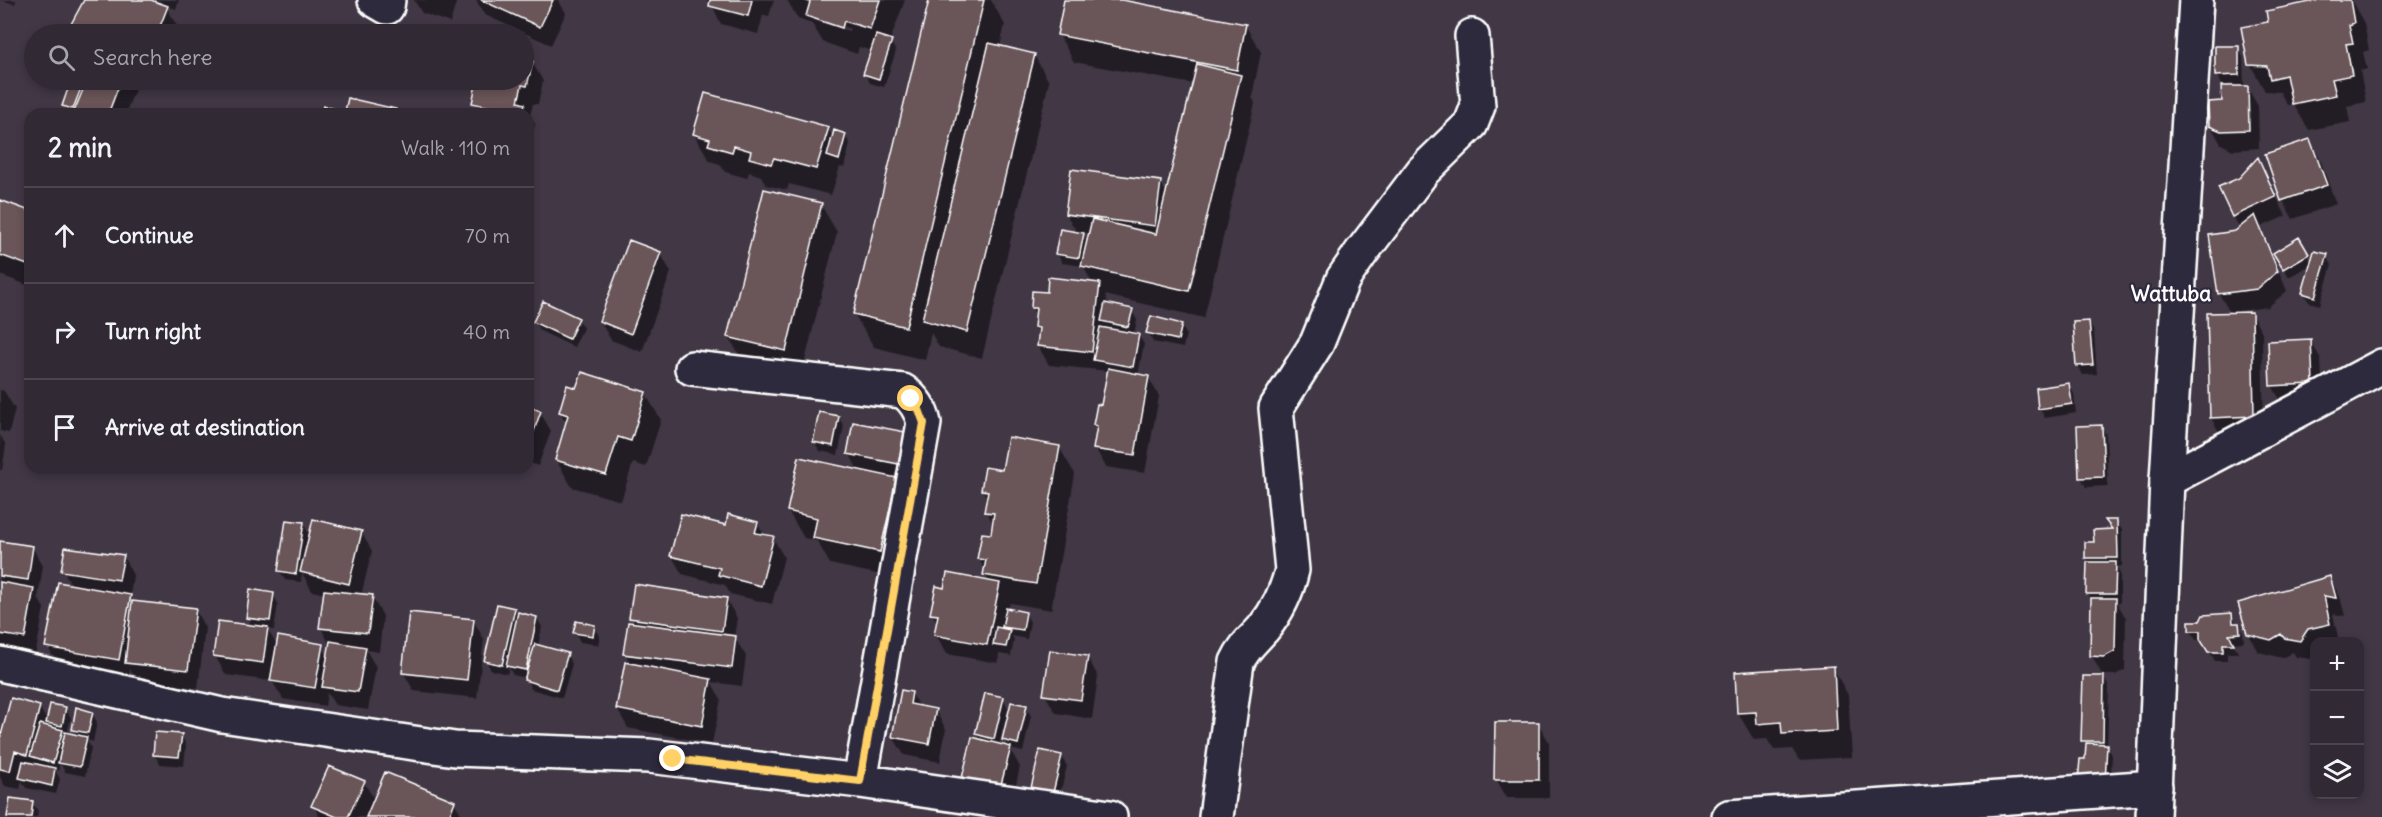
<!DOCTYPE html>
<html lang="en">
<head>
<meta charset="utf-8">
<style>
	:root { --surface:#312934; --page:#3d3540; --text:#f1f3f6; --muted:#a8a6ac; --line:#4c454f }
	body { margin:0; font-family:Delius,sans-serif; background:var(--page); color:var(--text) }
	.controls { position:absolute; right:18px; bottom:18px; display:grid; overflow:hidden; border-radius:12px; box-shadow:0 3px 9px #0003 }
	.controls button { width:54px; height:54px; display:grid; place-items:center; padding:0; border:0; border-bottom:2px solid var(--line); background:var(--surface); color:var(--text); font:30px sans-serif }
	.stop { position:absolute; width:18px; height:18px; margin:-14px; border:4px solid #ffd166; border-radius:50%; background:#fff }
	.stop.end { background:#ffd166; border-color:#fff; box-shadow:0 2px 6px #0008 }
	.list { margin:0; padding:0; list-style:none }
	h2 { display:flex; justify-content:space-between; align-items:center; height:78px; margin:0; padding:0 24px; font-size:26px }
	h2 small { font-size:20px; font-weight:400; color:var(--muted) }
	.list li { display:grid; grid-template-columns:39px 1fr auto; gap:18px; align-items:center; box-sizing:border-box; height:96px; padding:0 24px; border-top:2px solid var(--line) }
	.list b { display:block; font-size:22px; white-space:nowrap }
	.list em { font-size:20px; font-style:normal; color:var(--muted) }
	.icon { flex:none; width:33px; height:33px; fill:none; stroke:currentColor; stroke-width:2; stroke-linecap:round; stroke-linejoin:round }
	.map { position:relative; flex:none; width:2382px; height:817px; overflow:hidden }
	.search { position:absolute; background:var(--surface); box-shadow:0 3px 9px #0003; left:24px; top:24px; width:510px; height:66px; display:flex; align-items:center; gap:15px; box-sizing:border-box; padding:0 21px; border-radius:33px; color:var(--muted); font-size:22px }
	.panel { position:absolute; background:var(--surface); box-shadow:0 3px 9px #0003; left:24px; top:108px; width:510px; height:366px; border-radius:18px }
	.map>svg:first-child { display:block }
	.shadow { fill:#0007; fill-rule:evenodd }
	.building { fill:#6a5559; stroke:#fff; stroke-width:1.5 }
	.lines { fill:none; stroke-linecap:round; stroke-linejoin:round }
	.minor-casing { stroke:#fff; stroke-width:38 }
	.tertiary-casing { stroke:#fff; stroke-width:38 }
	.minor { stroke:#2f2a3d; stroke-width:33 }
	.tertiary { stroke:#2f2a3d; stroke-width:33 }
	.route { stroke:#ffd166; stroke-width:8 }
	.labels { text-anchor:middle; stroke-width:4.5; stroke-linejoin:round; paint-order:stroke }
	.quarter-label { font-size:21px; font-weight:bold; fill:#fff; stroke:#2f2a3d }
</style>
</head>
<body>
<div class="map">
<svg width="2382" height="817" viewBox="0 0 2382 817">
	<rect width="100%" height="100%" fill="#413745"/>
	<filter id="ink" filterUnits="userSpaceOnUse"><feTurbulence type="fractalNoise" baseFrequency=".0167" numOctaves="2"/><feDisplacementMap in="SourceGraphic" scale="12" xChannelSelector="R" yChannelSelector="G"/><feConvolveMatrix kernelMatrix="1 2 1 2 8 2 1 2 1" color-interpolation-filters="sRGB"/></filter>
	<g filter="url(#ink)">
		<path class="shadow" d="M1 0H16L15 4Z
			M86 0H179L176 9 166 6 177 26 174 34H79L73 24Z
			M414 0H457L450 23 422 13Z
			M476 0H558L566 13 551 45 485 15Z
			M705 0H774L769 16 763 15 758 34 721 24 711 3Z
			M787 0H905L890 41 896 51 884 87 870 83 865 74 872 51 859 47 857 54 823 42 812 24 798 19ZM819 18 850 29 849 31 819 22Z
			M930 0H991L1005 25 1000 47 1034 55 1049 82 982 358 939 347 931 333 925 360 874 347 854 314Z
			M1065 0H1114L1245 25 1261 52 1252 97 1255 103 1204 318 1105 295 1109 306 1132 311 1137 320 1134 334 1138 335 1144 344 1138 375 1148 377 1159 396 1145 473 1106 467 1095 448 1098 430 1095 425 1102 406 1109 371 1049 365 1038 346 1040 335 1035 327 1036 315 1032 308 1048 294 1092 283 1083 266 1062 263 1057 253 1078 234 1066 214 1160 182 1167 194 1193 84 1074 62 1059 35ZM1082 233 1090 234 1088 243Z
			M2297 0H2351L2364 23 2369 50 2363 52 2367 69 2360 71 2366 102 2347 106 2350 122 2309 130 2293 104 2287 105 2280 92 2265 91 2250 64 2270 23 2304 5Z
			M2238 48 2243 57 2244 87H2247L2258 106 2259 148 2233 150 2221 144 2210 125 2235 87V84L2222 85 2217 75Z
			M524 60 532 62 543 81 538 104H533L530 115 535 124 533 132 528 131V114H480L474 103 479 80H524Z
			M72 80H139L125 114H69L64 106Z
			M828 128 833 138 845 135 850 144 844 168 840 167 831 195 789 184 787 190 766 185 761 176 749 172 747 178 725 172 720 164 710 161 694 134Z
			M2310 140 2320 159 2336 204 2293 219 2283 201 2267 155Z
			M2258 160 2286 216 2261 227 2287 291 2268 307 2239 311V314L2251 313 2262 332 2264 435 2222 437 2211 418 2231 314 2219 294 2211 236 2235 233 2240 229 2233 216 2240 179Z
			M0 202 30 213V286L0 275Z
			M821 205 837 232 801 377 744 363 728 336Z
			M2299 240 2312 263 2327 256 2332 265 2320 305 2309 302 2303 293 2312 264 2289 277 2275 253Z
			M660 253 671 272 642 352 611 340 600 321Z
			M578 319 583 328 574 347 540 331 534 321Z
			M2089 322 2094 332 2097 374 2083 375 2078 365Z
			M1181 325 1186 334 1183 348 1153 342 1148 332Z
			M2310 340 2321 359 2323 403 2283 404 2272 386Z
			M2069 385 2074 394 2076 413 2045 418 2040 409Z
			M0 390 4 391 15 409 9 433 0 431Z
			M577 390 645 393 661 420 646 467 633 463 621 501 572 487 556 460 567 424 560 412Z
			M528 407 540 412 551 431 538 466 528 462Z
			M838 417 844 426 838 455 820 451 814 442Z
			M2101 426 2106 435 2108 486 2086 487 2081 478Z
			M0 435 6 445 2 470H0Z
			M915 435 920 484 895 479 911 507 895 578 830 564 817 541 804 538 788 511 859 472 849 453Z
			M1059 447 1075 474 1051 610 1010 603 1008 610 1025 613 1030 622 1027 639 1012 636 1014 640 1011 656 999 654 998 663 947 654 936 635 938 624 932 614 945 589 989 582 979 558 992 536 994 525 986 511 988 499 982 490 1003 471Z
			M2116 521 2122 530V566L2117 567 2120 573V603H2117L2126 618 2125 670 2115 675H2102L2092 656V601L2088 593 2090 563 2087 558 2095 543 2113 531Z
			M303 523 310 536 361 532 372 551 361 596 372 597 383 616 379 652 366 650 376 667 368 710 335 705 327 693 325 706 283 699 272 681 226 675 215 656 253 627 247 617 273 594 278 604 274 630 267 629 278 647 322 645 328 657 330 645 321 628 325 594 312 591 302 573 301 582 285 580 280 571Z
			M757 523 765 536 773 538 784 557 772 604 730 594 725 585 682 574 671 555 727 527Z
			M0 542 32 547 43 566 38 598 44 608 35 657 0 651Z
			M123 556 133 575 130 597 133 602 195 609 205 628 198 688 138 682 130 669 129 678 58 665 47 646 72 586 63 570Z
			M2330 578 2340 597 2345 616 2333 614 2339 642H2314V654L2311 659 2296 657 2293 652 2282 658 2259 652 2248 633Z
			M726 599 737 618 734 637 746 656 742 686 711 682 721 699 712 744 628 728 617 709 632 665 625 654 635 624 631 617Z
			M514 609 519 617 537 618 542 627 538 646 567 655 572 664 562 698 531 689 526 678 513 675 509 668 507 674 491 670 486 661Z
			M2231 614 2243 633 2244 642 2233 643 2238 653H2227V661H2215L2203 640H2196L2191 631 2201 623Z
			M473 620 484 639 477 698 414 691 403 672Z
			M594 626 600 636 598 645 580 642 575 632Z
			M1087 657 1098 676 1092 719 1056 713 1045 695Z
			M1833 668 1848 695 1852 757 1799 760 1792 749 1774 750 1767 739 1754 740 1738 713Z
			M2104 678 2109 687 2107 747 2112 755 2110 792 2086 761 2087 747 2083 740Z
			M912 694 919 707 935 710 946 729 940 762 904 755 893 737Z
			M1003 698 1008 708 999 746 1009 748 1004 740 1026 707 1031 716 1023 752 1010 749 1020 767 1010 810 976 734Z
			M39 707 48 722 65 708 71 718 67 734 77 736 73 729 92 713 97 722 93 742 87 740 91 748 85 776 65 772 60 763 58 771 55 770 60 779 56 794 26 788 22 781 20 789 5 786 0 777V745Z
			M1538 723 1549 742V798H1507L1496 779Z
			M181 735 186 745 184 766 160 764 154 754Z
			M1061 756 1067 766 1057 806 1037 801Z
			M364 782 375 801 454 802 463 817H320L313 806Z
			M32 802 38 811 37 817H9Z"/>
		<path class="building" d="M84 0H151L168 6 157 34H99L71 24Z
			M481 0H553L540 27Z
			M710 0H752L748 16 709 6Z
			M804 0H880L870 29 844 21 842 28 806 16 810 2Z
			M929 0H984L906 327 853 314Z
			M1064 0H1122L1246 24 1237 70 1057 35Z
			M2320 0H2350L2354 23 2349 25 2353 43 2346 44 2352 75 2332 79 2336 95 2292 104 2286 75 2270 79 2267 66 2248 65 2241 27 2268 22 2266 11Z
			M876 35 892 40 879 79 863 74Z
			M989 43 1035 54 967 332 922 320Z
			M2215 46H2239V75L2215 76Z
			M524 59 533 61 527 86 522 85 518 102 525 104 522 114 472 103 477 80H524Z
			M1197 64 1241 75 1189 291 1081 266 1092 219 1156 234Z
			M71 80H84L73 109 62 106Z
			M87 80H121L108 114H73Z
			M2221 86H2248L2249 130 2221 131 2209 126 2208 102 2222 101Z
			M705 93 829 127 816 169 774 158 771 164 749 158 751 151 734 146 732 152 708 145 710 139 693 134Z
			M348 98 396 109 395 114H321L323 106 345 111Z
			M834 130 846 134 839 160 827 156Z
			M2310 139 2327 185 2281 201 2265 154Z
			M2258 157 2276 197 2232 217 2218 187 2239 178Z
			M1071 169 1161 181 1155 226 1065 214Z
			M764 189 822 203 786 351 727 337Z
			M0 200 30 211V266L0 255Z
			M2255 215 2278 271 2257 289 2218 294 2209 235 2235 231Z
			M1060 229 1084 233 1079 258 1055 254Z
			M2299 237 2309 254 2283 269 2273 253Z
			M629 240 661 252 631 334 599 321Z
			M2314 251 2328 254 2315 297 2302 293Z
			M1048 277 1100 283 1092 352 1037 346 1039 328 1034 327 1036 308H1031L1032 291 1047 292Z
			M543 301 579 318 569 339 533 322Z
			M1105 303 1133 309 1128 327 1101 321Z
			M2252 312 2254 416 2210 418 2207 313Z
			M1151 316 1182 324 1178 340 1146 333Z
			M2089 321 2093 365 2076 366 2073 322Z
			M1100 327 1139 334 1133 367 1093 360Z
			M2311 339 2313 384 2270 386 2268 341Z
			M1108 368 1149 376 1135 455 1093 449 1097 426 1093 425 1097 404 1101 405Z
			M582 372 646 392 631 441 618 437 606 475 555 460 568 415 559 412 567 385 576 388Z
			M2069 383 2072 404 2038 409 2036 388Z
			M528 406 541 411 528 448Z
			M819 412 839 416 833 446 813 442Z
			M853 422 916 434 909 466 847 454Z
			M2102 425 2104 477 2079 478 2077 426Z
			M1008 437 1060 446 1036 584 983 575 986 560 977 559 982 533 991 534 994 513 984 512 988 491 981 490 985 467 1002 470Z
			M799 457 897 478 880 552 813 538 817 518 787 511Z
			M681 514 726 525 728 514 758 522 755 533 774 536 761 586 718 575 720 568 670 556Z
			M313 519 362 531 349 584 300 572Z
			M286 520 304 522 296 574 278 571Z
			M2105 520H2117L2118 558H2085V542H2094L2093 530 2112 529Z
			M0 541 33 546 28 580 0 576Z
			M65 547 124 555 119 580 61 571Z
			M2087 562H2116L2115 594H2086Z
			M947 573 1000 583 987 645 934 635 938 615 930 614 936 586 944 588Z
			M2330 576 2336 598 2324 596 2330 624 2308 629 2300 641 2284 638 2281 634 2271 640 2247 634 2238 603Z
			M0 582 34 588 25 638 0 634Z
			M58 582 131 595 119 660 45 647Z
			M634 584 727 598 722 631 629 618Z
			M250 589 274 593 270 621 246 618Z
			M324 590 373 595 368 633 319 628Z
			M2091 598H2116L2115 651 2104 657 2090 656Z
			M132 601 196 608 188 670 125 663Z
			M497 604 515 608 502 665 484 661Z
			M1006 608 1026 612 1023 630 1002 627Z
			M409 612 474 619 467 680 402 673Z
			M518 612 537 617 526 670 506 666Z
			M2232 613 2233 623H2239L2240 633 2229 634 2234 644H2223V652H2208L2200 639V631H2189V621H2200L2203 615Z
			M218 621 268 627 263 663 213 656Z
			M576 621 595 625 593 636 573 633Z
			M628 622 736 636 732 668 623 654Z
			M996 627 1010 630 1006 647 993 645Z
			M278 636 323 644 315 688 270 681Z
			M330 641 366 647 358 692 322 687Z
			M535 644 568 653 557 690 524 680Z
			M1050 650 1088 656 1081 700 1043 695Z
			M625 662 711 679 702 726 616 709Z
			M1834 666 1837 731 1782 734 1781 722 1757 724 1756 712 1737 713 1735 672Z
			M2083 676H2104L2103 741H2081Z
			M901 690 912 692 910 704 936 709 929 744 892 737Z
			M985 693 1004 697 994 739 975 734Z
			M11 698 40 706 27 755 15 751 10 771 0 769V739Z
			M1011 702 1027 705 1018 744 1002 740Z
			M50 704 66 707 62 726 46 723Z
			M76 707 93 712 88 733 72 730Z
			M1495 722H1539V780H1494Z
			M40 724 63 730 53 763 30 756Z
			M65 732 87 737 80 767 58 763Z
			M155 732 182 734 179 757 153 755Z
			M972 737 1011 747 999 792 961 782Z
			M2086 743 2107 744 2105 783 2078 782 2080 759H2085Z
			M1040 750 1062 755 1052 797 1030 792Z
			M23 761 55 768 52 786 19 778Z
			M329 766 365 781 348 817H337L311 806Z
			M385 772 455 801 449 817H366Z
			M10 798 33 801 31 817H7Z"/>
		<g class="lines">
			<g class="minor-casing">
				<path id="minor" d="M375 0 387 7 388 0
					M692 368 903 391C914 399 921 409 924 423L860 781
					M2167 480 2382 366
					M0 664 222 715 455 749 649 756 860 781 1110 817
					M1216 817 1237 662C1243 648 1253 640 1263 629 1276 613 1287 591 1292 570L1276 408 1317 343 1343 279 1361 253 1423 171 1471 124 1478 106 1472 36
					M1729 817 2155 787"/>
			</g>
			<g class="tertiary-casing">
				<path id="tertiary" d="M2153 817 2167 480 2196 0"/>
			</g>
			<use href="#minor" class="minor"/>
			<use href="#tertiary" class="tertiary"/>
		</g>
	</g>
	<g class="lines" filter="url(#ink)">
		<path class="route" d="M673 759 860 781 924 423 918 407 911 399"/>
	</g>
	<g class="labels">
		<g class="quarter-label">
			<text x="2171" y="301">Wattuba</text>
		</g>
	</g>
</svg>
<div class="controls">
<button>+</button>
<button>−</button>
<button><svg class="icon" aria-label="layers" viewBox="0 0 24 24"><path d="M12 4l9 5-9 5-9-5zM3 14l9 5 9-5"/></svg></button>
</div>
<div class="stop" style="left:911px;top:399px"></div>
<div class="stop end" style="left:673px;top:759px"></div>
<div class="search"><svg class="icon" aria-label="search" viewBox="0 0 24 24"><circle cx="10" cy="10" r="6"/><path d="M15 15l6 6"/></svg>Search here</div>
<section class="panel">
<h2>2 min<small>Walk · 110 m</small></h2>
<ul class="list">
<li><svg class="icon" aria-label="ahead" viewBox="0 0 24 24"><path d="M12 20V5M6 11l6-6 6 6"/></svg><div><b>Continue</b></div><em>70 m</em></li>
<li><svg class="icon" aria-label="right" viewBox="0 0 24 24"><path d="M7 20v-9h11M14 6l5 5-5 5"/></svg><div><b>Turn right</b></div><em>40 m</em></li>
<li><svg class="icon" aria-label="arrive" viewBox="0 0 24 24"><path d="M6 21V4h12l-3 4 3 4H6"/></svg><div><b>Arrive at destination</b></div></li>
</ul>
</section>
</div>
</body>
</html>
